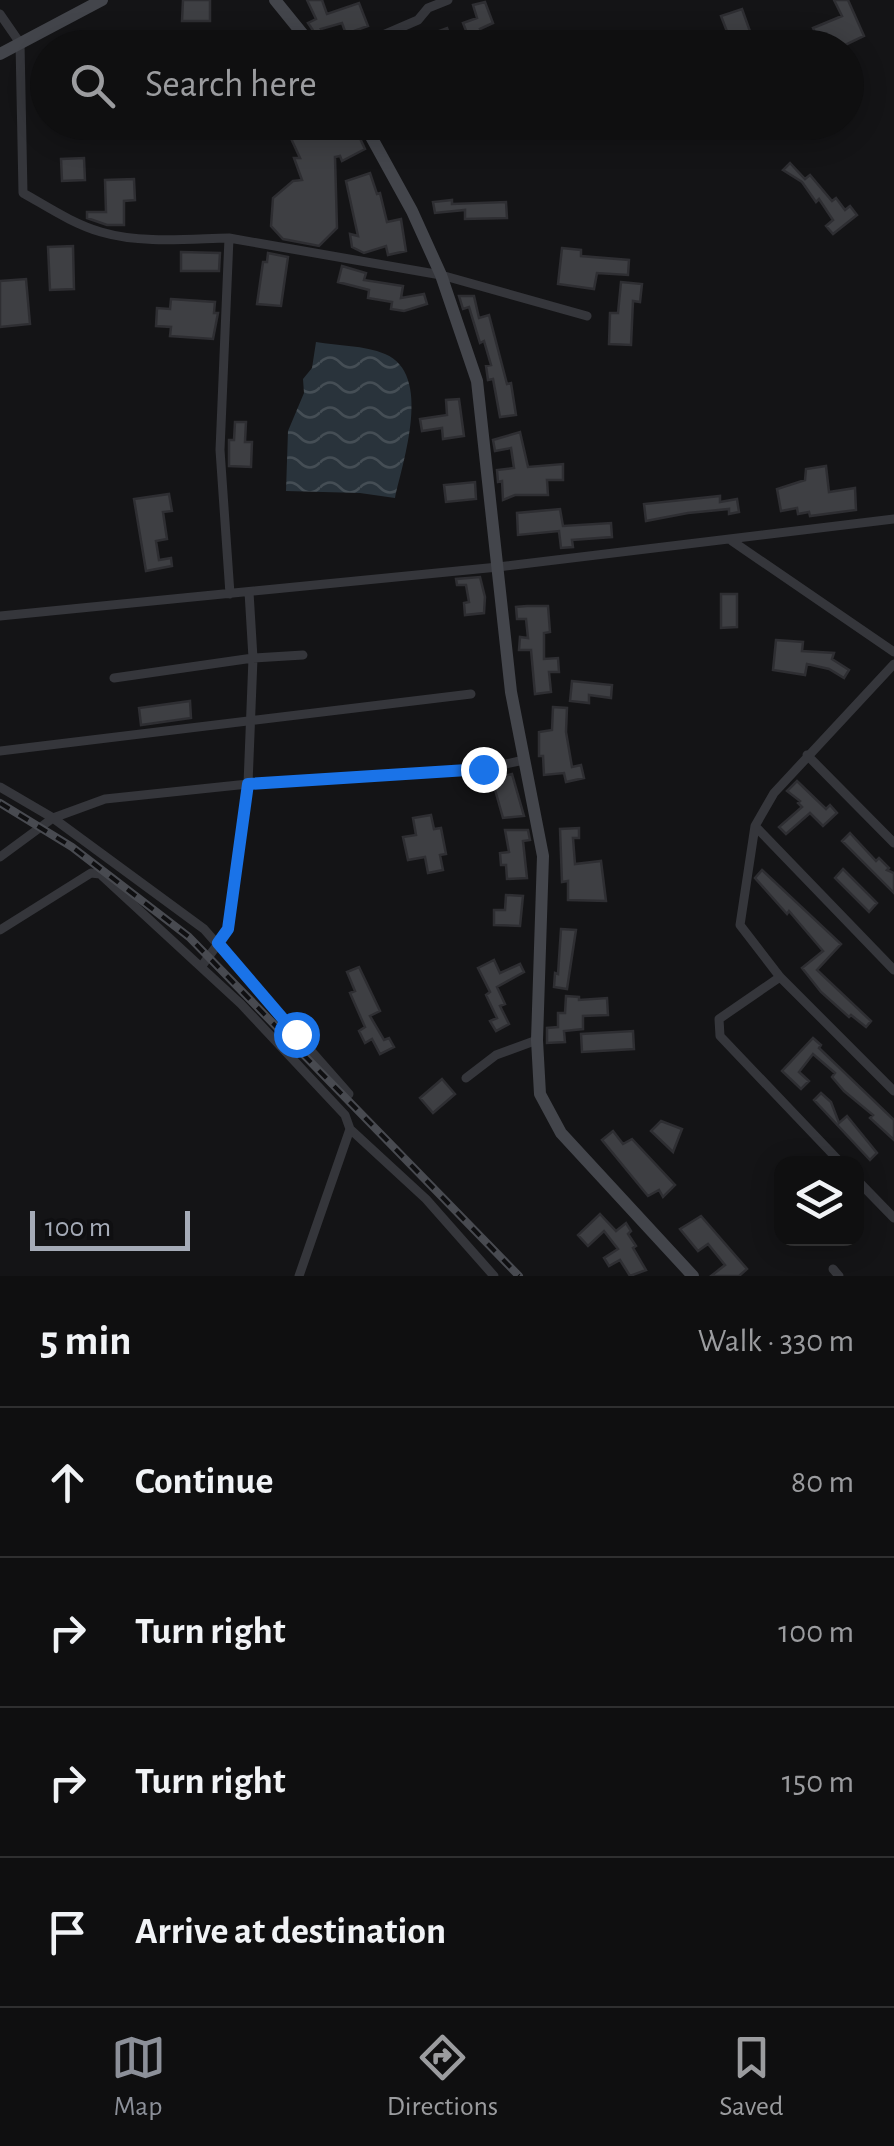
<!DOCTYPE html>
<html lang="en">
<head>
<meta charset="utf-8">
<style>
	:root { --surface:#0f0f10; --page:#181819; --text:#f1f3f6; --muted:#9b9c9f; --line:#2f2f30; --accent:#8c9099 }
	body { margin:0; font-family:"Alegreya Sans",sans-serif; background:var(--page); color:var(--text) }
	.controls { position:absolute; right:30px; bottom:30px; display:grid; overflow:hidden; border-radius:20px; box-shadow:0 5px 25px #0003 }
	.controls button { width:90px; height:90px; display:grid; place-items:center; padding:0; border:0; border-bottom:2px solid var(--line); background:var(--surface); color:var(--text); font:50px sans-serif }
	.scale { position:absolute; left:30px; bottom:25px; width:160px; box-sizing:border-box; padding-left:10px; border:5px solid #a5abb7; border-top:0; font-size:28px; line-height:35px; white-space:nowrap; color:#a5abb7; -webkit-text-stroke:8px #0f0f11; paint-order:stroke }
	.stop { position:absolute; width:30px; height:30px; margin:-22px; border:8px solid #1a73e8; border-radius:50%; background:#fff }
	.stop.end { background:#1a73e8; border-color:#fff; box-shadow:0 2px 10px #0008 }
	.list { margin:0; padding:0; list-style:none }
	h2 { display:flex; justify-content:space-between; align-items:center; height:130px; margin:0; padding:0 40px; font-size:42px }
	h2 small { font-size:32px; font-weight:400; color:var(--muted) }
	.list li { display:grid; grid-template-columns:65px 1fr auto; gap:30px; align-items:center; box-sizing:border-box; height:150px; padding:0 40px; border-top:2px solid var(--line) }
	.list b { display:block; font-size:38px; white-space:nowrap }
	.list em { font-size:32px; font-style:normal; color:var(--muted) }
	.icon { flex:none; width:55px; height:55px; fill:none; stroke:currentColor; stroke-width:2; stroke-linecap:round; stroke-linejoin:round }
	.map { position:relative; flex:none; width:894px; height:1276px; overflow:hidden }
	.search { position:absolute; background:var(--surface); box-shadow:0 5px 25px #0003; left:30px; right:30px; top:30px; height:110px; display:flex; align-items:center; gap:25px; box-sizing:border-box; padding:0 35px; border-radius:55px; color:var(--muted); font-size:38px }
	.sheet { height:730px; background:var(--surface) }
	nav { display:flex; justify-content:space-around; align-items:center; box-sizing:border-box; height:140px; border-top:2px solid var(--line); background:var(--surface); font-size:28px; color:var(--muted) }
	nav a { display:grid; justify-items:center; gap:5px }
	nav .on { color:var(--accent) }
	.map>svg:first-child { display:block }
	.water { fill:url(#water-waves) }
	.building { fill:#3e3f43; stroke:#2e2e32; stroke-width:2.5 }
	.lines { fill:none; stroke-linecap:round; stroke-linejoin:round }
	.street { stroke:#35363b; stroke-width:9 }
	.secondary { stroke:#43454b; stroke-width:12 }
	.rail-casing { stroke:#484a50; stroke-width:8 }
	.rail { stroke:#0f0f11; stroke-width:4; stroke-dasharray:11; stroke-linecap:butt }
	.route { stroke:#1a73e8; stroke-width:12 }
</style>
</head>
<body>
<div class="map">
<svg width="894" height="1276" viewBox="0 0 894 1276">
	<defs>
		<pattern id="water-waves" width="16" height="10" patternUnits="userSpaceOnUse" patternTransform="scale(2.5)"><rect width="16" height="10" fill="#29333b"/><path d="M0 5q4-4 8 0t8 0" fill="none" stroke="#454e55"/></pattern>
	</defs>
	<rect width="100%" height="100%" fill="#141416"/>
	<path class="water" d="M316 342C338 346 364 345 385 354 433 374 403 461 395 498L360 493 286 491 288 431 304 393 303 379 312 368Z"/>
	<path class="building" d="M183 0H210V21H182Z
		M307 0H322L327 14 359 3 368 26 346 34 342 23 321 29 324 33 316 35 308 23 316 19Z
		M834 0H848L864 36 839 48H822L813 28 842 16Z
		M485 2 493 23 480 29 483 36 470 41 463 23 477 18 473 5Z
		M742 9 751 34 731 42 721 16Z
		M447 28 454 48H389L412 33 415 40Z
		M311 122H338L345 138 357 132 365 149 342 161 340 156 335 157 337 228 319 246 283 239 271 226 273 198 293 181 302 180 294 158H300L288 132Z
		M84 158 85 180 62 181 61 159Z
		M790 163 805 179 810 175 832 201 836 198 845 210 850 206 857 215 833 234 826 226 833 220 819 199 816 202 802 182 783 170Z
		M370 173 377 194 380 193 387 222 401 219 406 251 388 255 386 246 364 253 352 247 350 234 358 236 346 181Z
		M134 179 135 200 124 201V225H107L87 218V212H106L105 180Z
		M452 200V204L506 202 507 218 465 219V210L435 213 433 202Z
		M73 246 74 289 50 290 48 247Z
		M562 248 581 250V256L629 260 628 275 597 273 594 289 558 284Z
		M181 252 220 253 219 271H181Z
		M268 253 288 257 281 306 257 304 263 262H267Z
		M342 266 366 273 364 280 403 286 401 298 424 294 427 304 404 311 391 309 392 302 368 298 369 290 338 282Z
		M26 279 30 324 0 327V281Z
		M621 282 642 284 640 302 633 301 631 345 609 344 610 313H618Z
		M459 296H474L479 318 489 315 507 384 511 383 516 415 500 417 493 379 488 380 486 366 491 365 484 341 480 343 469 307 463 309Z
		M171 299 215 302 214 313H218L213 339 170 336 171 327 156 326 157 308 170 309Z
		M459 399 464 436 443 439 442 428 422 431 420 419 447 415 446 400Z
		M235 422H246L245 442H252L251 467 229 466V440H234Z
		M520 432 528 467 563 464V480H547L548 495H515L503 500 502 481 498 482 497 470 514 468 511 448 495 451 493 440Z
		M826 466 829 492 855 488 856 510 810 516 809 512 798 514 797 508 781 511 777 489 805 480 806 469Z
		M475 482 476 499 446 502 444 485Z
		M169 494 172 511 163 512 167 539 156 541 159 560 171 558 172 566 146 571 134 499Z
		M720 496V502L737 499 739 512 729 514V509L688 513 646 521 644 504Z
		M560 509 563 526 611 523 612 537 572 540 573 547 561 548 559 531 518 535 517 513Z
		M480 577 485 597 484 613 465 615 464 603 469 602 466 585H457L456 579Z
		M721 594H737V627L721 628Z
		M527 606H548L550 632 544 633V659L558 658 559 672H549L551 692 535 694 531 650H519L520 637 528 638 526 619H517L516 607Z
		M776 640 803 642 802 651 834 653 832 659 849 670 844 678 829 669 807 664 805 675 773 670Z
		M572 681 612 685 611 698 589 695V703L570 701Z
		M190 701 191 718 141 725 139 708Z
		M553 707 567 708 566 732 572 767 581 765 584 778 566 782 564 773 544 775 543 756H539V732L552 730Z
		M512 774 524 816 503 818 492 779Z
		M797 781 826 809 830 805 837 813 823 826 810 813 786 834 779 827 802 807 798 803 800 801 787 791Z
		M431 815 434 829 441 828 446 854 440 855 443 870 428 873 425 857 408 860 403 837 416 835 413 818Z
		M579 828V838H573L575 864 601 861 606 901 568 900V881L562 882 560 829Z
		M505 830H528L530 840 523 841 527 878 507 879 506 865H501L500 853 509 852Z
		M850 833 876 861 879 858 889 868 887 870 894 873V893L842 841Z
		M843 869 877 903 869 912 835 878Z
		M762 870 841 944 817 970 871 1021 866 1027 851 1015 849 1017 821 992 802 968 823 951 789 911 787 914 755 878Z
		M506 895 523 896 520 926 494 925V910H505Z
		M561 929 576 930 567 989 554 987 555 973 558 974Z
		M494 960 500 973 520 964 524 972 497 987 505 1004 500 1006 509 1024 496 1031 490 1021 497 1018 486 995 490 992 478 968Z
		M359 967 380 1011 370 1016 384 1040 389 1038 394 1047 380 1054 372 1039 365 1043 359 1031 365 1027 350 993 355 991 347 972Z
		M566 996 579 997V1000L607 998 608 1015 583 1016V1029L564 1031 565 1042 547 1043V1028L558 1027V1013H565Z
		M633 1031 634 1049 582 1052 581 1034Z
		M813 1038 821 1045 819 1048 894 1120V1140L870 1118 873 1115 844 1091 832 1077 835 1073 813 1054 799 1072 809 1081 801 1089 782 1071Z
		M442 1079 455 1094 433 1113 420 1098Z
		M821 1093 831 1102 839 1123 847 1116 877 1153 870 1160 814 1100Z
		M661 1121 682 1129 673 1152 651 1131Z
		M613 1131 623 1144 632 1139 675 1185 663 1197 659 1190 648 1196 602 1140Z
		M600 1214 616 1231 626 1223 631 1231 628 1234 636 1246 633 1248 646 1270 630 1276 620 1260 609 1266 604 1258 618 1249 604 1231 588 1246 578 1235Z
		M701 1216 747 1269 739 1276H711L725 1265 708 1244 698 1251 680 1229Z"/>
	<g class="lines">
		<path class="street" d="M0 14 20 43 23 193C48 207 73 224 101 232 142 244 187 239 229 238L220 450 230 594
			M353 48 418 20 428 8 448 0
			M229 238 441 275 587 316
			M732 541 894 652
			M0 616 498 567 894 519
			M894 664 774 793 755 826 740 925 780 977 894 1091
			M114 678 253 658 303 655
			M0 751 471 694
			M807 755 894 843
			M0 787 53 818 204 929 349 1094
			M755 826 894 970
			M0 857 53 818 105 799 248 784 483 769 524 760
			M0 930 91 873 100 874 241 1004 345 1115 350 1129 299 1276
			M201 967 229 929 248 784 253 658 249 592
			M780 977 719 1019 720 1036 842 1164
			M466 1078 496 1055 537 1040
			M350 1129 426 1199 494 1276
			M856 1179 894 1218
			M833 1269 839 1276"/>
		<path class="secondary" d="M275 0 314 48
			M0 54 102 0
			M363 122 412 211 441 275 477 381 511 692 543 856 537 1040 540 1094 561 1133 693 1276"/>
		<g class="rail-casing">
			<path id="rail" d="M0 803 72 847 189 937 519 1276"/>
		</g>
		<use href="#rail" class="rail"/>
	</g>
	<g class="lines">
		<path class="route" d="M296 1034 218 943 228 929 248 784 483 769"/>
	</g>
</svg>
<div class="controls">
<button><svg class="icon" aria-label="layers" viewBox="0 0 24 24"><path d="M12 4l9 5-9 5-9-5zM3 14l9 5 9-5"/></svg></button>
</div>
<div class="scale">100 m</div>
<div class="stop" style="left:296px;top:1034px"></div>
<div class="stop end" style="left:483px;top:769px"></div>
<div class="search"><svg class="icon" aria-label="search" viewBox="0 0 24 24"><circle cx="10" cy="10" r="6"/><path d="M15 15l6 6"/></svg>Search here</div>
</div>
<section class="sheet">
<h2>5 min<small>Walk · 330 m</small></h2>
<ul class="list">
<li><svg class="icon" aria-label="ahead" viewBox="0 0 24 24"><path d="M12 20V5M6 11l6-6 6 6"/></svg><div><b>Continue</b></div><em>80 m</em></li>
<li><svg class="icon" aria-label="right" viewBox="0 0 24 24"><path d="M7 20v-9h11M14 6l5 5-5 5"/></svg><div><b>Turn right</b></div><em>100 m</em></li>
<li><svg class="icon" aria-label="right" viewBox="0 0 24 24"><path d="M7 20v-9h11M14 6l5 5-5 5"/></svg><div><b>Turn right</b></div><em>150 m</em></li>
<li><svg class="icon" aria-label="arrive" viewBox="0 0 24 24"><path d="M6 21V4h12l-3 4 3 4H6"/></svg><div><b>Arrive at destination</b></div></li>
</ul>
</section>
<nav>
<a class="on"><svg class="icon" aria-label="map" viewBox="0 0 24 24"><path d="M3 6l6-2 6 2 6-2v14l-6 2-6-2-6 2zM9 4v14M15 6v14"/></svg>Map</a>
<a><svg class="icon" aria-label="directions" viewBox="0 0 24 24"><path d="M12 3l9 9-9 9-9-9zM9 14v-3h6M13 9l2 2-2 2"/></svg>Directions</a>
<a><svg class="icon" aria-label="saved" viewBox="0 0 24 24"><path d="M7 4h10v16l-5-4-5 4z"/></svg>Saved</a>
</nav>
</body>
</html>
